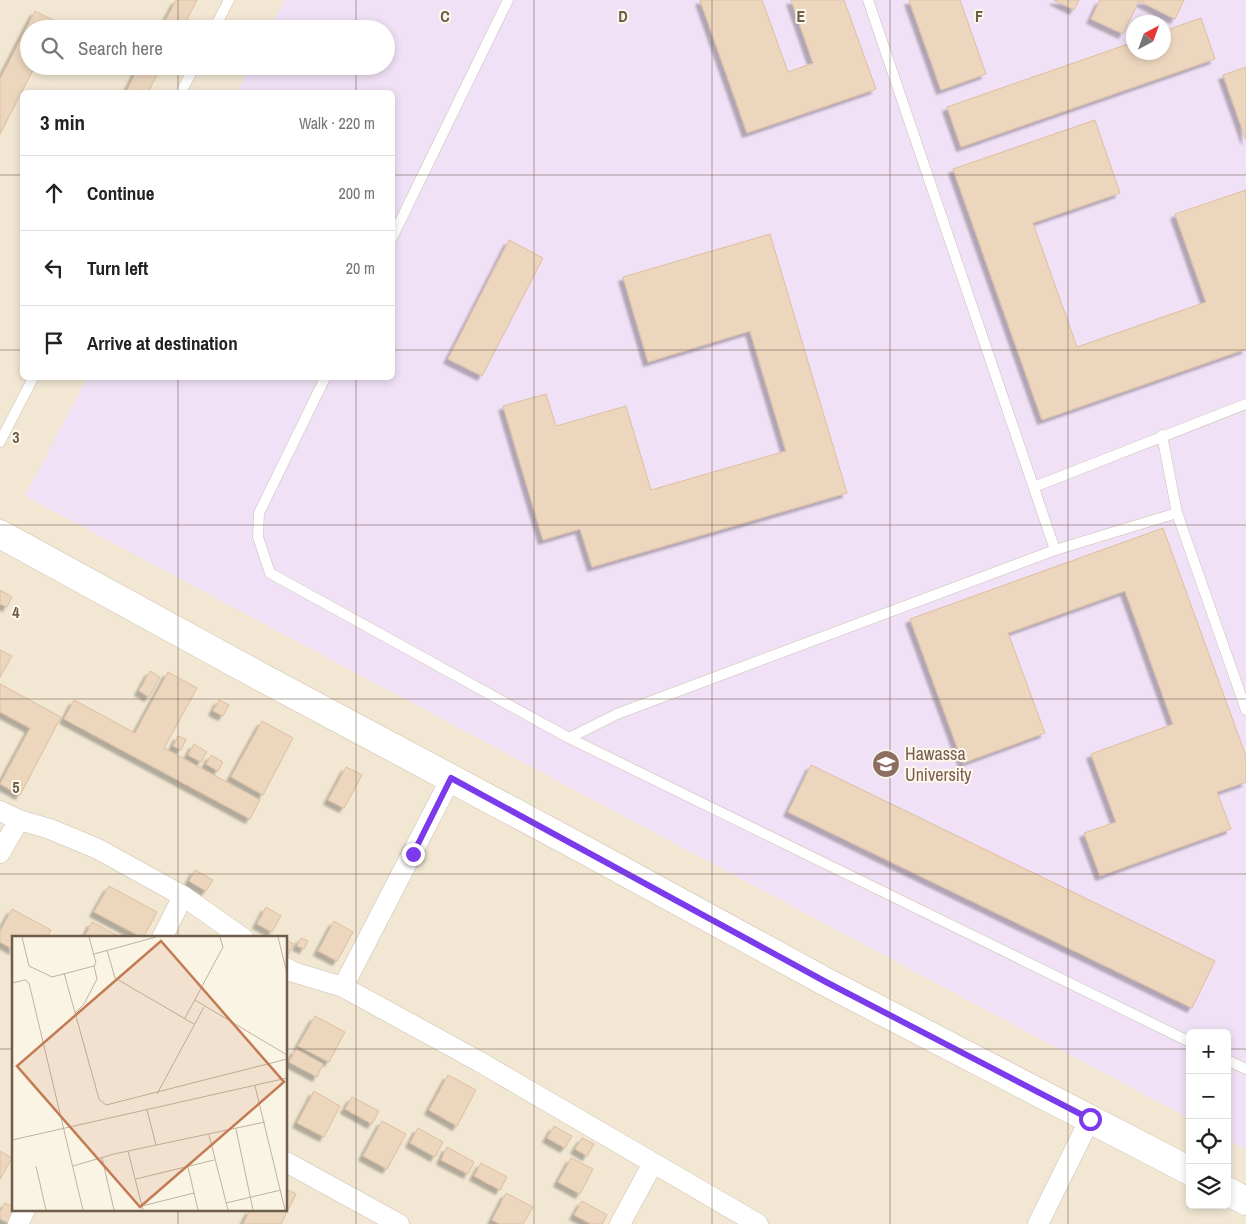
<!DOCTYPE html>
<html lang="en">
<head>
<meta charset="utf-8">
<style>
	:root { --surface:#fff; --page:#f2f2f2; --text:#222; --muted:#767676; --line:#e0e0e0 }
	body { margin:0; font-family:"Archivo Narrow",sans-serif; background:var(--page); color:var(--text) }
	.controls { position:absolute; right:15px; bottom:15px; display:grid; overflow:hidden; border-radius:8px; box-shadow:0 2px 8px #0003 }
	.controls button { width:45px; height:45px; display:grid; place-items:center; padding:0; border:0; border-bottom:1px solid var(--line); background:var(--surface); color:var(--text); font:25px sans-serif }
	.compass { position:absolute; left:1126px; top:15px; width:45px; height:45px; border-radius:50%; background:var(--surface); box-shadow:0 2px 8px #0003; rotate:41deg }
	.stop { position:absolute; width:15px; height:15px; margin:-11px; border:4px solid #7c3aed; border-radius:50%; background:#fff }
	.stop.end { background:#7c3aed; border-color:#fff; box-shadow:0 1px 5px #0008 }
	.list { margin:0; padding:0; list-style:none }
	h2 { display:flex; justify-content:space-between; align-items:center; height:65px; margin:0; padding:0 20px; font-size:21px }
	h2 small { font-size:16px; font-weight:400; color:var(--muted) }
	.list li { display:grid; grid-template-columns:32px 1fr auto; gap:15px; align-items:center; box-sizing:border-box; height:75px; padding:0 20px; border-top:1px solid var(--line) }
	.list b { display:block; font-size:19px; white-space:nowrap }
	.list em { font-size:16px; font-style:normal; color:var(--muted) }
	.icon { flex:none; width:28px; height:28px; fill:none; stroke:currentColor; stroke-width:2; stroke-linecap:round; stroke-linejoin:round }
	.map { position:relative; flex:none; width:1246px; height:1224px; overflow:hidden }
	.search { position:absolute; background:var(--surface); box-shadow:0 2px 8px #0003; left:20px; top:20px; width:375px; height:55px; display:flex; align-items:center; gap:12px; box-sizing:border-box; padding:0 18px; border-radius:28px; color:var(--muted); font-size:19px }
	.panel { position:absolute; background:var(--surface); box-shadow:0 2px 8px #0003; left:20px; top:90px; width:375px; height:290px; border-radius:8px }
	.map>svg:first-child { display:block }
	.residential { fill:#f1e7d3; fill-rule:evenodd }
	.education { fill:#f1e1f6; fill-rule:evenodd }
	.building { fill:#ecd6be; stroke:#ddbfa0; filter:url(#shadow) }
	.lines { fill:none; stroke-linecap:round; stroke-linejoin:round }
	.lane-casing { stroke:#ccbfaf; stroke-width:11 }
	.street-casing { stroke:#ccbfaf; stroke-width:21 }
	.secondary-casing { stroke:#cebfac; stroke-width:29 }
	.lane { stroke:#fff; stroke-width:10 }
	.street { stroke:#fff; stroke-width:20 }
	.secondary { stroke:#fff; stroke-width:28 }
	.route { stroke:#7c3aed; stroke-width:6 }
	.grid { fill:none; stroke:#6f5d4c; stroke-width:1; stroke-opacity:0.55 }
	.labels { text-anchor:middle; stroke-width:4; stroke-linejoin:round; paint-order:stroke }
	.education-label { font-size:18px; fill:#785e54; stroke:#fdf8ea; text-anchor:start }
	.inset-road { fill:none; stroke:#beb3a2; stroke-width:1 }
	.view { fill:#c37b53; fill-opacity:0.15; stroke:#c37b53; stroke-width:2.5 }
	.inset-edge { fill:none; stroke:#6f5d4c; stroke-width:2.5 }
	.grid-label { font-size:16px; text-anchor:middle; font-weight:bold; fill:#6f5d4c; stroke:#fdf8ea; stroke-width:4; stroke-linejoin:round; paint-order:stroke }
</style>
</head>
<body>
<div class="map">
<svg width="1246" height="1224" viewBox="0 0 1246 1224">
	<defs>
		<filter id="shadow"><feDropShadow dx="-4.5" dy="4.5" stdDeviation="1" flood-color="#0004"/></filter>
	</defs>
	<rect width="100%" height="100%" fill="#faf4e4"/>
	<path class="residential" d="M0 0H285L270 29H29V66H251L237 92H22V378H87L26 496 1190 1119V1205H1227V1140L1246 1150V1224H0ZM14 938H286V1210H14Z"/>
	<path class="education" d="M285 0H1246V1150L1227 1140V1033H1190V1119L25 496 87 378H392V92H237L251 66H386V29H270ZM1134 22H1164V52H1134Z"/>
	<path class="building" d="M176 0H197L182 29H177L164 23Z
		M700 0H762L788 72 813 63 791 0H844L876 89 747 133Z
		M909 0H960L986 74 941 90Z
		M1054 0H1079L1074 10Z
		M1100 0H1184L1175 19 1139 1 1123 34 1091 19Z
		M35 11 57 22 54 29H29V66H35L0 134V79Z
		M1201 18 1215 59 961 147 947 107 1134 42V52H1164V31Z
		M139 66 161 67 148 92H126Z
		M1246 67V140L1223 75Z
		M1095 120 1120 193 1033 223 1077 347 1206 302 1175 214 1246 190V349L1042 420 953 169Z
		M770 234 847 493 592 567 580 529 543 540 503 406 546 394 556 426 626 406 651 490 786 451 750 331 648 362 623 277Z
		M509 240 543 258 482 376 448 359Z
		M1163 528 1246 756V782L1217 792 1231 829 1100 876 1084 833 1116 822 1091 754 1173 724 1125 591 1008 633 1045 733 963 763 910 619Z
		M0 590 12 597 7 607 0 604Z
		M0 650 12 656 0 677Z
		M150 671 160 677 149 697 139 691Z
		M168 672 197 688 164 748 260 800 250 819 64 719 74 700 135 733Z
		M0 684 61 717 20 795 0 784 30 728 0 712Z
		M219 700 229 705 223 716 213 711Z
		M262 721 293 738 263 795 231 777Z
		M178 736 186 739 181 750 173 746Z
		M194 744 207 752 201 762 188 755Z
		M211 755 223 762 218 771 206 764Z
		M811 765 1215 961 1192 1008 788 812Z
		M346 767 362 775 344 808 328 800Z
		M195 870 213 880 206 891 189 881Z
		M109 886 157 912 143 938 94 912Z
		M266 907 281 916 272 932 257 924Z
		M12 909 51 930 47 938H14V950L0 942V931Z
		M334 921 353 932 337 961 318 951Z
		M92 922 122 938H84Z
		M301 938 308 941 304 949 297 946Z
		M286 940 294 944 286 958Z
		M315 1016 345 1032 329 1062 298 1046Z
		M296 1049 323 1064 317 1077 289 1062Z
		M448 1075 476 1090 457 1126 429 1110Z
		M314 1091 340 1106 324 1137 297 1123Z
		M352 1097 379 1111 372 1124 345 1109Z
		M382 1121 406 1134 387 1169 363 1156Z
		M554 1126 572 1136 565 1148 547 1138Z
		M418 1128 443 1142 435 1157 410 1143Z
		M582 1138 594 1144 587 1156 575 1149Z
		M447 1147 474 1162 468 1174 441 1160Z
		M0 1151 12 1158 0 1179Z
		M571 1158 593 1169 580 1194 558 1182Z
		M481 1163 507 1177 500 1190 474 1176Z
		M286 1189 296 1194 281 1224H243L250 1210H286Z
		M506 1193 533 1207 523 1224H500L492 1220Z
		M582 1201 607 1215 602 1224H591L574 1215Z
		M5 1203 14 1207 10 1224 0 1219V1212Z"/>
	<g class="lines">
		<g class="lane-casing">
			<path id="lane" d="M868 0 1055 550
				M214 29 229 0
				M181 92 195 66
				M392 238 508 0
				M325 378 259 513 258 537 270 573 569 738 1190 1042
				M1162 435 1177 513 1246 710
				M0 442 33 378
				M1034 487 1246 404
				M569 738 617 714 1055 550 1177 513
				M1227 1060 1246 1069"/>
		</g>
		<g class="street-casing">
			<path id="street" d="M0 811 19 820 50 829 98 849 183 896 243 938
				M0 853 19 820
				M162 938 183 896
				M286 968 293 972 343 987 480 1062 758 1224
				M343 987 451 778
				M286 1162 399 1224
				M18 1224 25 1210
				M620 1224 653 1163
				M1038 1224 1090 1119"/>
		</g>
		<g class="secondary-casing">
			<path id="secondary" d="M0 534 263 678 581 848 826 982 1190 1171
				M1227 1191 1246 1201"/>
		</g>
		<use href="#lane" class="lane"/>
		<use href="#street" class="street"/>
		<use href="#secondary" class="secondary"/>
	</g>
	<g class="lines">
		<path class="route" d="M413 854 451 778 826 982 1090 1119"/>
	</g>
	<path class="grid" d="M178 0V29M356 0V29M534 0V1224M712 0V1224M890 0V1224M1068 0V1224M178 66V92M356 66V92M0 175H22M392 175H1246M0 350H22M392 350H1246M178 378V938M356 378V1224M0 525H1246M0 699H1246M0 874H1246M0 1049H14M286 1049H1190M1227 1049H1246M178 1210V1224"/>
	<defs>
		<g id="university-disc" transform="scale(1.4375)"><circle r="9.5" fill="#8d6e63" stroke="#fdf8ea"/><path d="M0-5L7-2L0 1L-7-2ZM-4 1L0 2.5L4 1V4Q0 6-4 4Z" fill="#fff"/></g>
	</defs>
	<g fill-rule="evenodd">
		<use href="#university-disc" x="886" y="764"/>
	</g>
	<g class="labels">
		<g class="education-label">
			<text x="905" y="760">Hawassa<tspan x="905" dy="21">University</tspan></text>
		</g>
	</g>
	<g transform="translate(12 936)">
		<rect width="275" height="275" fill="#faf4e4"/>
		<path class="inset-road" d="M10 1 17 30 40 41 82 30 84 27 77 1M266 1 275 37M95 14 103 42 182 88M82 18 144 1M52 37 87 163 94 169 275 123M0 47 13 44 17 47 71 274M183 64 275 119M63 77 72 68 85 43 82 30M173 82 211 11 208 1M243 150 273 274M145 158 192 71M135 174 144 209M224 193 241 274M197 199 216 274M0 204 275 142M116 215 131 274M90 222 102 274M24 230 34 274M61 230 102 218 253 186M176 231 186 274M124 243 202 224M214 267 269 254M130 270 182 257"/>
		<path class="view" d="M149 5 272 146 128 271 5 130Z"/>
		<rect width="275" height="275" class="inset-edge"/>
	</g>
	<g class="grid-label">
		<text x="445" y="22">C</text>
		<text x="623" y="22">D</text>
		<text x="801" y="22">E</text>
		<text x="979" y="22">F</text>
		<text x="16" y="443">3</text>
		<text x="16" y="618">4</text>
		<text x="16" y="793">5</text>
	</g>
</svg>
<div class="controls">
<button>+</button>
<button>−</button>
<button><svg class="icon" aria-label="locate" viewBox="0 0 24 24"><circle cx="12" cy="12" r="6"/><path d="M12 2v4M12 18v4M2 12h4M18 12h4"/></svg></button>
<button><svg class="icon" aria-label="layers" viewBox="0 0 24 24"><path d="M12 4l9 5-9 5-9-5zM3 14l9 5 9-5"/></svg></button>
</div>
<svg class="compass" viewBox="-18 -18 36 36"><path d="M0-13l5 13h-10z" fill="#e53935"/><path d="M0 13l5-13h-10z" fill="#767676"/></svg>
<div class="stop" style="left:1090px;top:1119px"></div>
<div class="stop end" style="left:413px;top:854px"></div>
<div class="search"><svg class="icon" aria-label="search" viewBox="0 0 24 24"><circle cx="10" cy="10" r="6"/><path d="M15 15l6 6"/></svg>Search here</div>
<section class="panel">
<h2>3 min<small>Walk · 220 m</small></h2>
<ul class="list">
<li><svg class="icon" aria-label="ahead" viewBox="0 0 24 24"><path d="M12 20V5M6 11l6-6 6 6"/></svg><div><b>Continue</b></div><em>200 m</em></li>
<li><svg class="icon" aria-label="left" viewBox="0 0 24 24"><path d="M17 20v-9H6M10 6l-5 5 5 5"/></svg><div><b>Turn left</b></div><em>20 m</em></li>
<li><svg class="icon" aria-label="arrive" viewBox="0 0 24 24"><path d="M6 21V4h12l-3 4 3 4H6"/></svg><div><b>Arrive at destination</b></div></li>
</ul>
</section>
</div>
</body>
</html>
